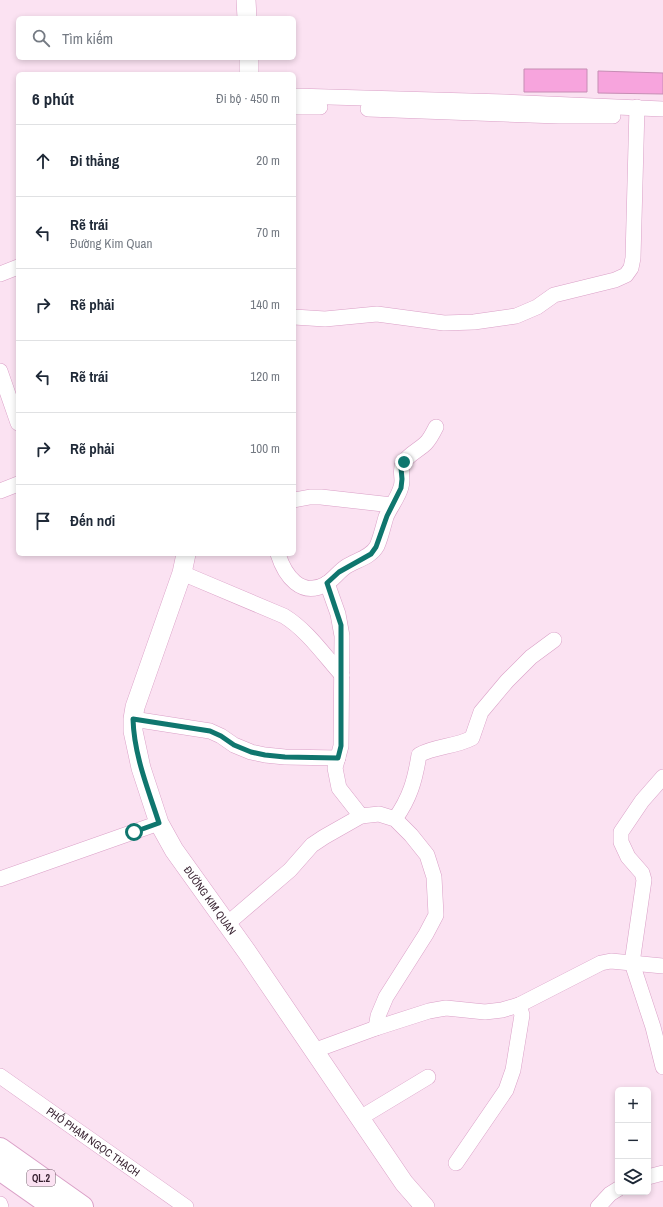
<!DOCTYPE html>
<html lang="vi">
<head>
<meta charset="utf-8">
<style>
	:root { --surface:#fff; --page:#f2f2f3; --text:#1f2937; --muted:#747a83; --line:#e0e1e3 }
	body { margin:0; font-family:"Archivo Narrow",sans-serif; background:var(--page); color:var(--text) }
	.controls { position:absolute; right:12px; bottom:12px; display:grid; overflow:hidden; border-radius:6px; box-shadow:0 2px 6px #0003 }
	.controls button { width:36px; height:36px; display:grid; place-items:center; padding:0; border:0; border-bottom:1px solid var(--line); background:var(--surface); color:var(--text); font:20px sans-serif }
	.stop { position:absolute; width:12px; height:12px; margin:-9px; border:3px solid #0f766e; border-radius:50%; background:#fff }
	.stop.end { background:#0f766e; border-color:#fff; box-shadow:0 1px 4px #0008 }
	.list { margin:0; padding:0; list-style:none }
	h2 { display:flex; justify-content:space-between; align-items:center; height:52px; margin:0; padding:0 16px; font-size:17px }
	h2 small { font-size:13px; font-weight:400; color:var(--muted) }
	.list li { display:grid; grid-template-columns:26px 1fr auto; gap:12px; align-items:center; box-sizing:border-box; height:72px; padding:0 16px; border-top:1px solid var(--line) }
	.list b { display:block; font-size:15px; white-space:nowrap }
	.list p { margin:0; font-size:13px; white-space:nowrap; color:var(--muted) }
	.list em { font-size:13px; font-style:normal; color:var(--muted) }
	.icon { flex:none; width:22px; height:22px; fill:none; stroke:currentColor; stroke-width:2; stroke-linecap:round; stroke-linejoin:round }
	.map { position:relative; flex:none; width:663px; height:1207px; overflow:hidden }
	.search { position:absolute; background:var(--surface); box-shadow:0 2px 6px #0003; left:16px; top:16px; width:280px; height:44px; display:flex; align-items:center; gap:10px; box-sizing:border-box; padding:0 14px; border-radius:6px; color:var(--muted); font-size:15px }
	.panel { position:absolute; background:var(--surface); box-shadow:0 2px 6px #0003; left:16px; top:72px; width:280px; height:484px; border-radius:6px }
	.map>svg:first-child { display:block }
	.building { fill:#f7a4dd; stroke:#c68db4 }
	.lines { fill:none; stroke-linecap:round; stroke-linejoin:round }
	.minor-casing { stroke:#daa0c7; stroke-width:16 }
	.major-casing { stroke:#daa0c7; stroke-width:20 }
	.highway-casing { stroke:#daa0c7; stroke-width:24 }
	.minor { stroke:#fff; stroke-width:15 }
	.major { stroke:#fff; stroke-width:19 }
	.highway { stroke:#fff; stroke-width:22 }
	.route { stroke:#0f766e; stroke-width:5 }
	.labels { text-anchor:middle; stroke-width:3.5; stroke-linejoin:round; paint-order:stroke }
	.shield { fill:#fbe2f2; stroke:#705a69; stroke-width:1 }
	.shield-label { font-size:10px; font-weight:bold; fill:#351f2e }
	.street-label { font-size:11px; fill:#351f2e; stroke:#fbe2f2 }
</style>
</head>
<body>
<div class="map">
<svg width="663" height="1207" viewBox="0 0 663 1207">
	<rect width="100%" height="100%" fill="#fbe2f2"/>
	<path class="building" d="M524 69H587V92H524Z
		M598 71 663 73V94L598 93Z"/>
	<g class="lines">
		<g class="minor-casing">
			<g id="minor">
				<path d="M294 96 505 102 663 109"/>
				<path d="M294 107H320"/>
				<path d="M368 109 559 116H613"/>
				<path d="M0 274 18 267"/>
				<path d="M294 317 325 319 377 314 444 323 474 322 516 316 537 307 554 295 615 280 626 275 631 268 633 258 637 107"/>
				<path d="M0 371 18 423"/>
				<path d="M0 491 18 484"/>
				<path d="M294 500 310 497H321L392 505"/>
				<path d="M278 554C285 576 301 598 326 584 334 579 339 571 347 566 357 560 371 557 377 546 381 537 383 527 386 517 390 507 398 498 401 487 404 479 399 471 403 463 409 454 419 450 426 443 430 439 433 433 436 427"/>
				<path d="M182 573 284 616C307 630 324 655 342 675"/>
				<path d="M327 583 338 614 342 636 341 746 335 768 339 788 361 816"/>
				<path d="M133 719 210 731 221 736 234 745 251 752 265 755 285 757 338 758"/>
				<path d="M663 777 642 801 621 832V842L628 857 642 873 644 880 632 963 653 1027 663 1067"/>
				<path d="M395 819C410 798 415 780 419 755 435 746 455 747 472 738L481 712 507 681 531 657 554 640"/>
				<path d="M0 879 159 823"/>
				<path d="M227 924 290 870 312 845 324 837 361 816 379 814 395 819 411 835 427 855 434 877 436 915 426 934 386 997 378 1016 376 1028"/>
				<path d="M313 1051 376 1028 429 1011 446 1008 485 1012 502 1010 519 1005 601 963 611 961 663 966"/>
				<path id="s1" d="M0 1076 186 1207"/>
				<path d="M360 1118 428 1077"/>
				<path d="M456 1163 506 1090 513 1070 522 1015 519 1005"/>
				<path d="M648 1177 663 1173"/>
				<path d="M0 1204 1 1207"/>
				<path d="M598 1207 610 1194 618 1189"/>
			</g>
		</g>
		<g class="major-casing">
			<g id="major">
				<path d="M246 0 247 18"/>
				<path d="M249 58V74"/>
				<path id="s2" d="M186 554 182 573 135 707 133 719V731L141 768 159 823 174 850 247 952 404 1183 425 1207"/>
			</g>
		</g>
		<g class="highway-casing">
			<path id="highway" d="M0 1149 82 1207
				M0 1169 54 1207"/>
		</g>
		<use href="#minor" class="minor"/>
		<use href="#major" class="major"/>
		<use href="#highway" class="highway"/>
	</g>
	<g class="lines">
		<path class="route" d="M134 832 159 823C148 789 134 755 133 719L210 731 221 736 234 745 251 752 265 755 285 757 338 758 341 746V625L327 583 339 572 371 554 376 547 387 516 401 488 402 479 401 468 404 462"/>
	</g>
	<g class="labels">
		<rect class="shield" x="27" y="1170" width="28" height="16" rx="3"/>
		<g class="shield-label">
			<text x="41" y="1182">QL.2</text>
		</g>
		<g class="street-label">
			<text dy="4" stroke="none"><textPath href="#s2" startOffset="374">ĐƯỜNG KIM QUAN</textPath></text>
			<text dy="4" stroke="none"><textPath href="#s1" startOffset="114">PHỐ PHẠM NGỌC THẠCH</textPath></text>
		</g>
	</g>
</svg>
<div class="controls">
<button>+</button>
<button>−</button>
<button><svg class="icon" aria-label="layers" viewBox="0 0 24 24"><path d="M12 4l9 5-9 5-9-5zM3 14l9 5 9-5"/></svg></button>
</div>
<div class="stop" style="left:134px;top:832px"></div>
<div class="stop end" style="left:404px;top:462px"></div>
<div class="search"><svg class="icon" aria-label="search" viewBox="0 0 24 24"><circle cx="10" cy="10" r="6"/><path d="M15 15l6 6"/></svg>Tìm kiếm</div>
<section class="panel">
<h2>6 phút<small>Đi bộ · 450 m</small></h2>
<ul class="list">
<li><svg class="icon" aria-label="ahead" viewBox="0 0 24 24"><path d="M12 20V5M6 11l6-6 6 6"/></svg><div><b>Đi thẳng</b></div><em>20 m</em></li>
<li><svg class="icon" aria-label="left" viewBox="0 0 24 24"><path d="M17 20v-9H6M10 6l-5 5 5 5"/></svg><div><b>Rẽ trái</b><p>Đường Kim Quan</p></div><em>70 m</em></li>
<li><svg class="icon" aria-label="right" viewBox="0 0 24 24"><path d="M7 20v-9h11M14 6l5 5-5 5"/></svg><div><b>Rẽ phải</b></div><em>140 m</em></li>
<li><svg class="icon" aria-label="left" viewBox="0 0 24 24"><path d="M17 20v-9H6M10 6l-5 5 5 5"/></svg><div><b>Rẽ trái</b></div><em>120 m</em></li>
<li><svg class="icon" aria-label="right" viewBox="0 0 24 24"><path d="M7 20v-9h11M14 6l5 5-5 5"/></svg><div><b>Rẽ phải</b></div><em>100 m</em></li>
<li><svg class="icon" aria-label="arrive" viewBox="0 0 24 24"><path d="M6 21V4h12l-3 4 3 4H6"/></svg><div><b>Đến nơi</b></div></li>
</ul>
</section>
</div>
</body>
</html>
